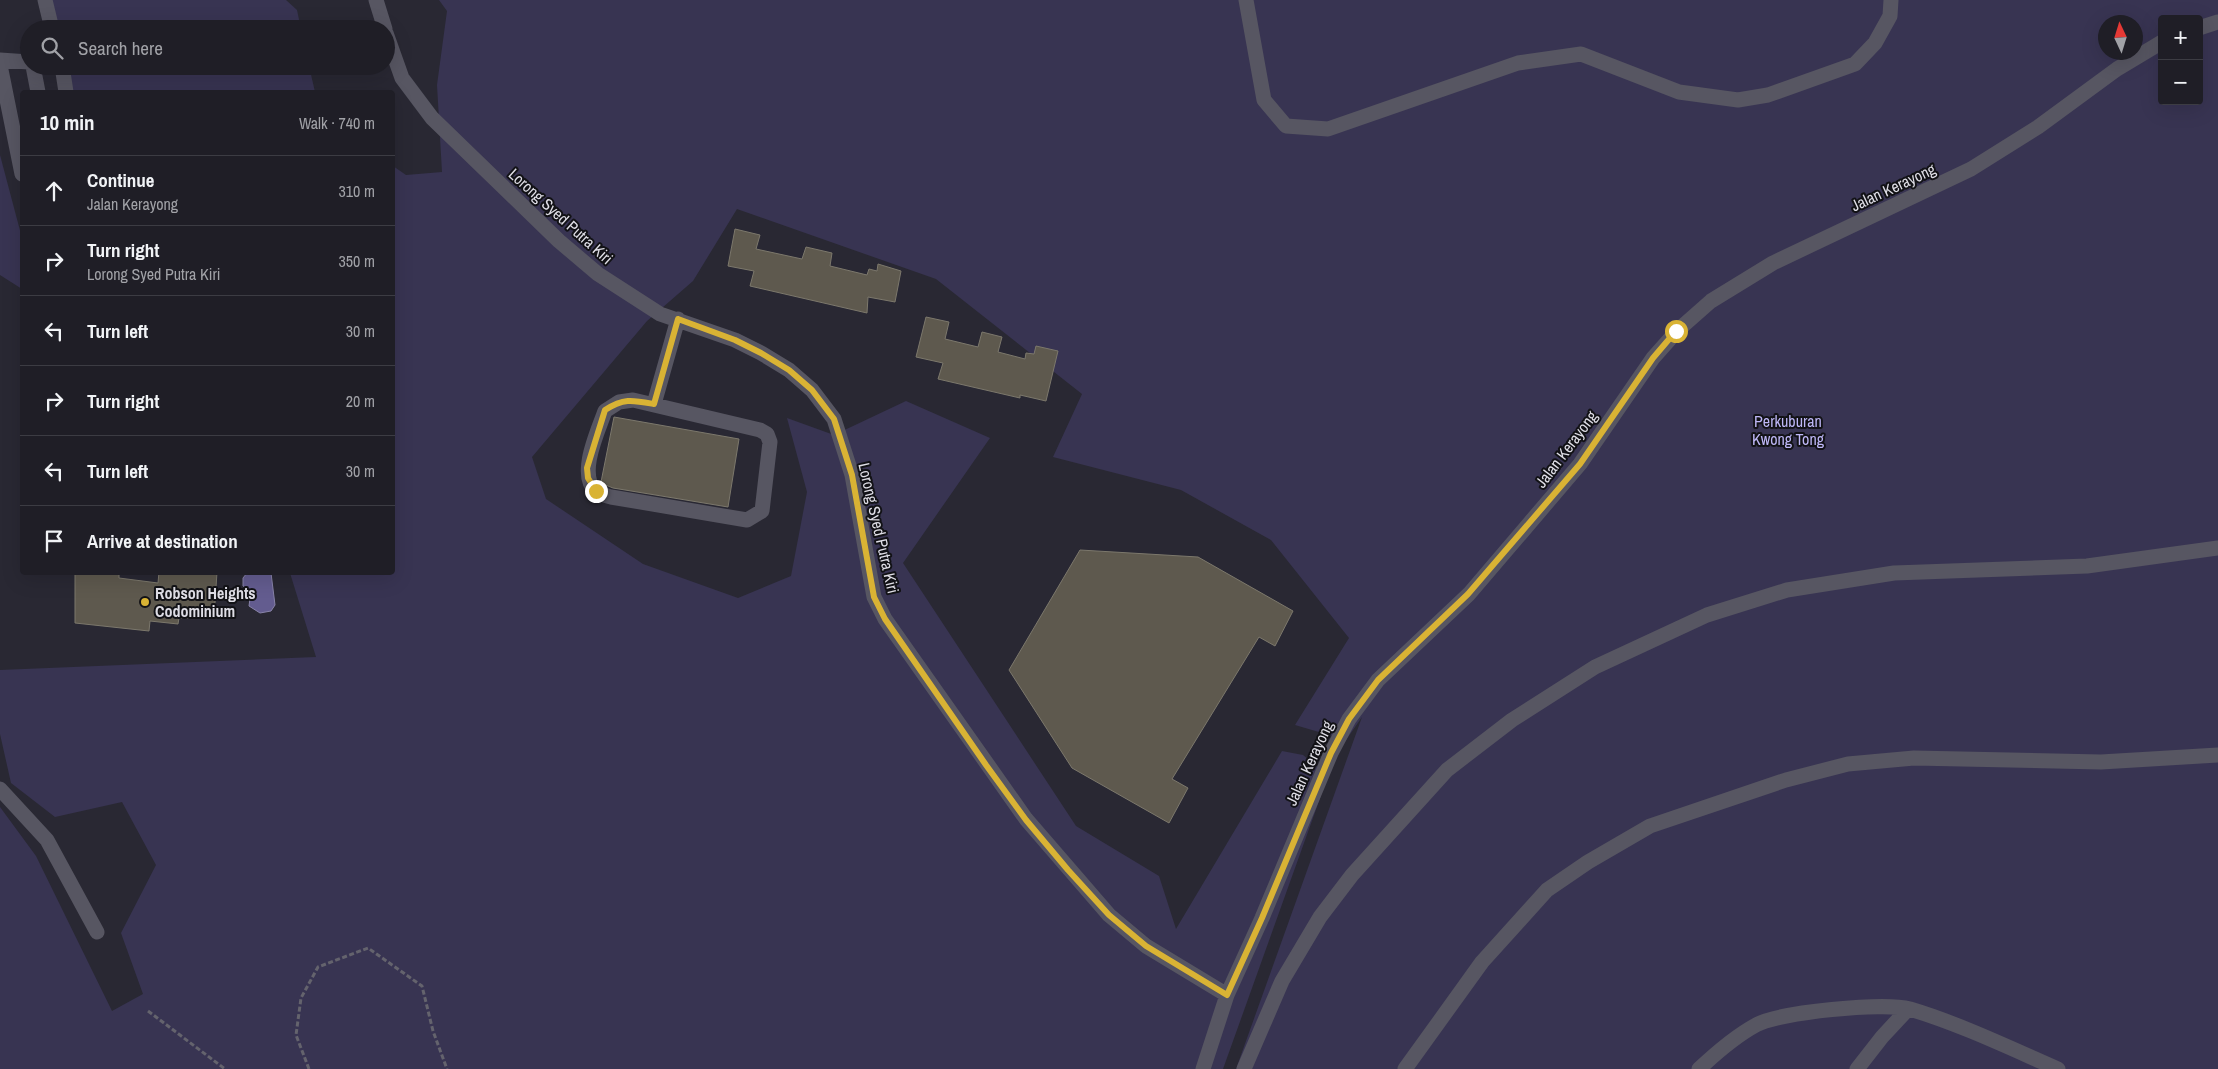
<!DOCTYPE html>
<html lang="en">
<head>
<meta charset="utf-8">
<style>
	:root { --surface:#1f1e26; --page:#27272e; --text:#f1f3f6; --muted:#a1a2a7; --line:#3c3c43 }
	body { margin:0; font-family:"Archivo Narrow",sans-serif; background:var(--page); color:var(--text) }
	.controls { position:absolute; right:15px; top:15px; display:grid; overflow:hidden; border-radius:5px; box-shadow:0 5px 20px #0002 }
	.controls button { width:45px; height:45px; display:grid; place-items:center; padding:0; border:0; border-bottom:1px solid var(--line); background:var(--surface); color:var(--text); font:25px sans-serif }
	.compass { position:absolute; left:2098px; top:15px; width:45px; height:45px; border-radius:50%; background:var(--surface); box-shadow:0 5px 20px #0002; rotate:356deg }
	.stop { position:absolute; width:15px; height:15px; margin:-11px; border:4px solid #d9b334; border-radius:50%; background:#fff }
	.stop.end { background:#d9b334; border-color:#fff; box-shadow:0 1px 5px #0008 }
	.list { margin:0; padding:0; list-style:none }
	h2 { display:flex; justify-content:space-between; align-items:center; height:65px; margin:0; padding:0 20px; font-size:21px }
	h2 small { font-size:16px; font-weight:400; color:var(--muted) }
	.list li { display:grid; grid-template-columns:32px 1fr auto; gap:15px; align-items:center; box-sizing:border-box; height:70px; padding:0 20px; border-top:1px solid var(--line) }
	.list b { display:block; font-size:19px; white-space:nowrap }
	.list p { margin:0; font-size:16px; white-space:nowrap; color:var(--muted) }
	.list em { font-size:16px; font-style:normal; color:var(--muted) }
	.icon { flex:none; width:28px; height:28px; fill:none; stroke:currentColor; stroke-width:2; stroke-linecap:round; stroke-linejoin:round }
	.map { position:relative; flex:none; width:2218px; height:1069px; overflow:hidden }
	.search { position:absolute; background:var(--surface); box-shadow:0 5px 20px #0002; left:20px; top:20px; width:375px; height:55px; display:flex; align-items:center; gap:12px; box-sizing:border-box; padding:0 18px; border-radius:28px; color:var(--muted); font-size:19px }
	.panel { position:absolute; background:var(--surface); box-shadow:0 5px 20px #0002; left:20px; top:90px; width:375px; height:485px; border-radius:5px }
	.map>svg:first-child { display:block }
	.green { fill:#383452; fill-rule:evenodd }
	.water { fill:#635c8f; stroke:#8883a9 }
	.building { fill:#5e594e; stroke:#7c786c }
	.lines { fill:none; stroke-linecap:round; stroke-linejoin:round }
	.path { stroke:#64636d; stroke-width:3; stroke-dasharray:5 2.5; stroke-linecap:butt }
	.minor { stroke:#575662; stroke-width:15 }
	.route { stroke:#d9b334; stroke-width:6 }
	.poi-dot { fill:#d9b334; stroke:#121216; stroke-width:2 }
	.labels { text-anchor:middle; stroke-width:4; stroke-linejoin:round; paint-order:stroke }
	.street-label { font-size:16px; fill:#dfdee6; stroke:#121216 }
	.park-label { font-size:16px; fill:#beb7f6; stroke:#121216 }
	.poi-label { font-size:16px; font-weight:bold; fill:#dfdee6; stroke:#121216; text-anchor:start }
</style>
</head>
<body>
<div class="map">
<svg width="2218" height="1069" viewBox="0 0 2218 1069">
	<rect width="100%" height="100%" fill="#292833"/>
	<path class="green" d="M50 0H286L297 10 301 29H56Z
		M439 0H2218V1069H1236L1362 717 1346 740 1295 725 1349 638 1271 540 1181 490 1053 457 1082 394 936 279 737 209 693 281 647 321 532 457 546 499 643 564 738 598 791 576 807 492 787 418 834 435 906 401 990 438 903 563 1076 826 1159 876 1176 929 1282 751 1303 755 1328 776 1223 1069H0V807L36 856 112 1011 143 994 121 933 156 865 122 802 55 817 11 783 0 734V670L316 657 290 573 392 572 393 166 406 175 442 172 437 85 447 11ZM2162 19H2199V101H2162ZM2106 22H2136V52H2106Z
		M65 66H309L315 92H71Z
		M0 155 22 238V289L0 275Z"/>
	<path class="water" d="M247 573H271L275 605 271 611 260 613 249 606 251 591 243 586V578Z"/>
	<path class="building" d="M735 229 760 235 756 249 802 259 806 247 832 253 830 266 867 275 869 269 877 271 878 264 901 271 895 302 868 297 867 313 750 286 754 271 728 266Z
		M926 317 949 322 945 339 978 347 982 332 1002 337 998 352 1025 359 1026 353 1034 354 1036 346 1058 351 1046 401 1020 395V398L938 379 943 363 916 357Z
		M614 417 739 439 728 507 613 488 603 484 601 482Z
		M1080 550 1198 557 1293 611 1275 646 1259 637 1172 779 1188 788 1169 823 1072 768 1009 670Z
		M75 572H119V578L158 583 159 572H217L214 618H179L178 624 150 621 149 631 75 623Z"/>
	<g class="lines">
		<path class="path" d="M148 1011 225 1069
			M309 1069 296 1035 301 998 318 967 368 948 422 986 433 1031 447 1069"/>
		<path class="minor" d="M45 0 52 29
			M376 0 385 29
			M1246 0 1264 100 1286 126 1328 129 1518 63 1581 54 1679 92 1738 100 1768 95 1855 64 1875 43 1890 16 1891 0
			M2199 28 2218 22
			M386 33 402 78 432 118 559 241 598 274 660 314 735 340 761 353 789 370 812 390 834 419 852 475 874 597 885 619 1026 819 1109 915 1146 946 1227 995
			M0 60 29 62
			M0 65 22 174
			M33 66 38 92
			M62 66 66 92
			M633 400 760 430 767 434 770 442 762 511 747 520 611 497C607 496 600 494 596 491 577 475 598 431 605 411L619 402Z
			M654 404 678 319
			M0 789 47 840 97 932
			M1203 1069 1227 995 1262 918 1331 753 1349 719 1378 680 1469 594 1580 464 1653 358 1677 331 1711 301 1773 263 1971 169 2038 127 2117 69 2162 42
			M1244 1069 1282 981 1320 917 1352 875 1447 770 1512 720 1595 667 1707 615 1787 590 1894 573 2087 566 2218 548
			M1405 1069 1482 962 1547 890 1588 862 1650 826 1786 780 1848 764 1914 758 2101 762 2218 755
			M1699 1069C1716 1053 1734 1037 1756 1025 1779 1012 1884 1002 1910 1009 1960 1024 2010 1048 2058 1069
			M1857 1069 1882 1037 1908 1009"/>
	</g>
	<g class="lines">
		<path class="route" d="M596 491 588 478 587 468 605 410C624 398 632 400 654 404L678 319 735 340 761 353 789 370 812 390 834 419 852 475 874 597 885 619 986 765 1026 820 1068 870 1109 915 1146 946 1227 995 1262 918 1331 753 1349 719 1378 680 1468 594 1580 464 1653 358 1676 331"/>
	</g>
	<circle class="poi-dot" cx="145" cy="602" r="5"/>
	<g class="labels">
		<g class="street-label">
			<text transform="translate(1893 187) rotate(-25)" y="6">Jalan Kerayong</text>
			<text transform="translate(561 216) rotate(42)" y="6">Lorong Syed Putra Kiri</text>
			<text transform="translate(1566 449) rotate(-53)" y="6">Jalan Kerayong</text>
			<text transform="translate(879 528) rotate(77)" y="6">Lorong Syed Putra Kiri</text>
			<text transform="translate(1309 763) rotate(-65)" y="6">Jalan Kerayong</text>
		</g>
		<g class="park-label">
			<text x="1788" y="427">Perkuburan<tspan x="1788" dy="18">Kwong Tong</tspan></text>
		</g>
		<g class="poi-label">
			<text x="155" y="599">Robson Heights<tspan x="155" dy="18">Codominium</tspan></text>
		</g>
	</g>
</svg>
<div class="controls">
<button>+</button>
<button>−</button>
</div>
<svg class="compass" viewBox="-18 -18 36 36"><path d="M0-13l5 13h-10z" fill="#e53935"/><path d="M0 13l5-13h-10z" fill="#a1a2a7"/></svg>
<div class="stop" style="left:1676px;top:331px"></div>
<div class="stop end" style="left:596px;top:491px"></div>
<div class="search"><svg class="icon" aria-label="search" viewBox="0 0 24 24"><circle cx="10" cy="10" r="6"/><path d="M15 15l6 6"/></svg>Search here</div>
<section class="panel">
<h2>10 min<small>Walk · 740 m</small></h2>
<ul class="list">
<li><svg class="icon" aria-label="ahead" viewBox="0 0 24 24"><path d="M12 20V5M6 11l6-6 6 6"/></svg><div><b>Continue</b><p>Jalan Kerayong</p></div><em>310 m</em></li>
<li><svg class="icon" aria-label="right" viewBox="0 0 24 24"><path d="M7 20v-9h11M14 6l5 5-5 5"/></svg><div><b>Turn right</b><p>Lorong Syed Putra Kiri</p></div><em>350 m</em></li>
<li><svg class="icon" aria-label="left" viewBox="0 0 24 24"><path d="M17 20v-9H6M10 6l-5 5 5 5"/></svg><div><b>Turn left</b></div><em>30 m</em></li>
<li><svg class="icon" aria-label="right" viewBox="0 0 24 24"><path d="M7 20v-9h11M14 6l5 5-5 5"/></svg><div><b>Turn right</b></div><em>20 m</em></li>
<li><svg class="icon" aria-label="left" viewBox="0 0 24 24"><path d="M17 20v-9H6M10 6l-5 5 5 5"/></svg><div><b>Turn left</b></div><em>30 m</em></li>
<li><svg class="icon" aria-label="arrive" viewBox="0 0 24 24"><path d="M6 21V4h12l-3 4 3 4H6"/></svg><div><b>Arrive at destination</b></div></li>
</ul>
</section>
</div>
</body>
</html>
